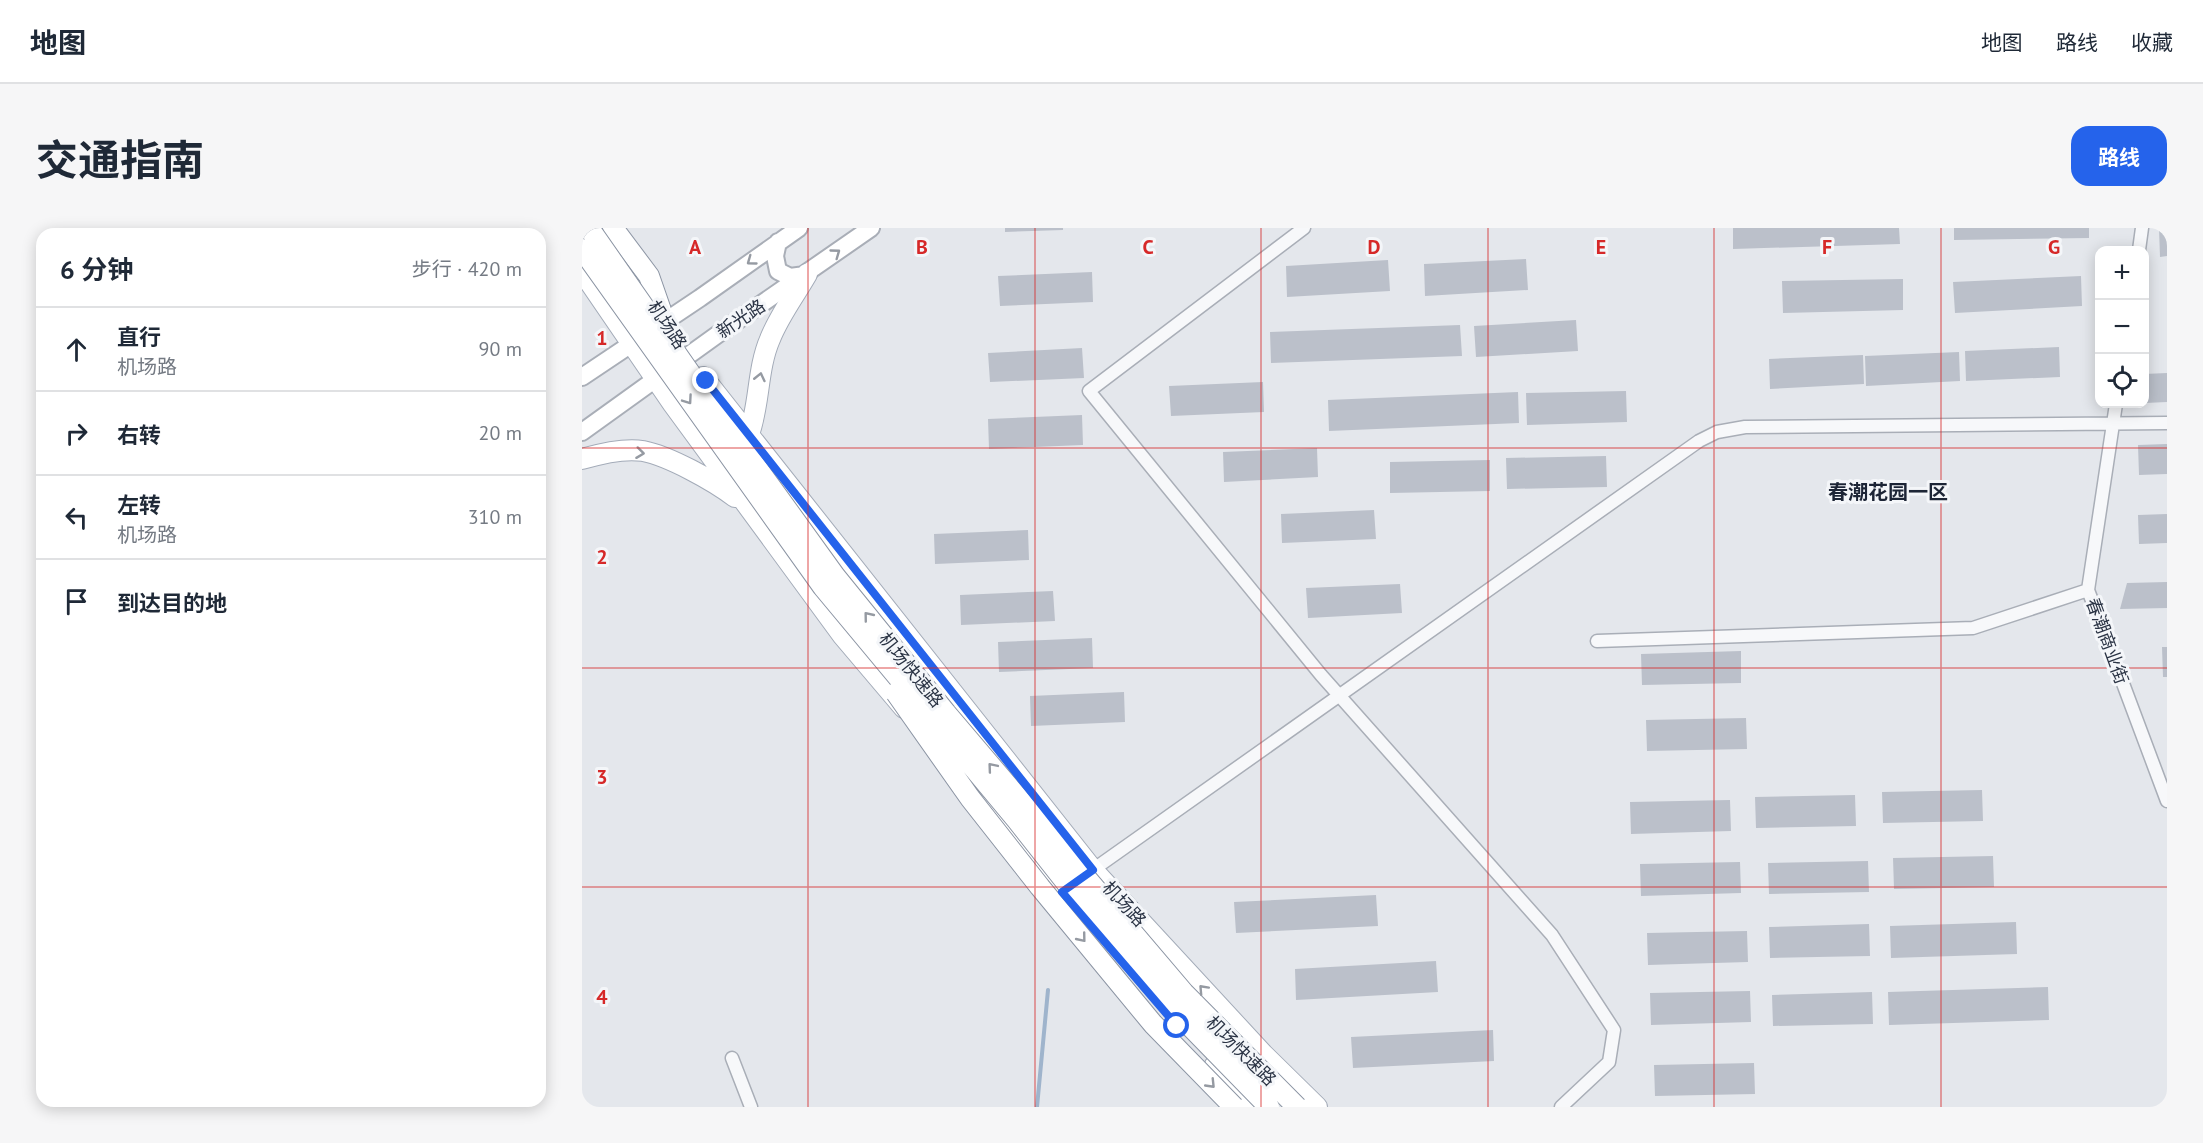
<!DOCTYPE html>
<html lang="zh">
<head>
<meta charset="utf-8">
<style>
	:root { --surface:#fff; --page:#f6f6f7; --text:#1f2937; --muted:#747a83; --line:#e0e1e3; --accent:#2563eb }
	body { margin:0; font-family:"PT Sans","Noto Sans SC",sans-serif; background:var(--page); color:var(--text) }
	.controls { position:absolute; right:18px; top:18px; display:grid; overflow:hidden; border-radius:12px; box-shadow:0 3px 15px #0003 }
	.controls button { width:54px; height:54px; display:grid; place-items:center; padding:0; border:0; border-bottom:2px solid var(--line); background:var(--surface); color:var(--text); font:30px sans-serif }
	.stop { position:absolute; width:18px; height:18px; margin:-14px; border:4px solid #2563eb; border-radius:50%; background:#fff }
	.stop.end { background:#2563eb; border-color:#fff; box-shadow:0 2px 6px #0008 }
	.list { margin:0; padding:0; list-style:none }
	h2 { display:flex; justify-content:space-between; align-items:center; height:78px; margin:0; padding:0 24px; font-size:26px }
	h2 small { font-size:20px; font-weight:400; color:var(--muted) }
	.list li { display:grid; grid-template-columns:39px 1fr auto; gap:18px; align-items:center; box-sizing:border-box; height:84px; padding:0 24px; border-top:2px solid var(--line) }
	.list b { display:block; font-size:22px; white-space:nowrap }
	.list p { margin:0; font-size:20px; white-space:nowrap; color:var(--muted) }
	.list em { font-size:20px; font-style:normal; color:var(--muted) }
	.icon { flex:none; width:33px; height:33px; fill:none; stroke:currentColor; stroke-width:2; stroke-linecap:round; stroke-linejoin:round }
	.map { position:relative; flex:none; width:1585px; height:879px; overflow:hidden; border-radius:18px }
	header { display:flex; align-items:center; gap:36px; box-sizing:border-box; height:84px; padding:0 30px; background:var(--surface); border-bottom:2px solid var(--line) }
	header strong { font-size:28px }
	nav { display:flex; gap:33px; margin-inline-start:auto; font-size:21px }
	.intro { display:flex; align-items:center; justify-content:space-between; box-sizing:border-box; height:144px; padding:0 36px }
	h1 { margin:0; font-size:42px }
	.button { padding:15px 27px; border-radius:18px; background:var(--accent); color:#fff; font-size:21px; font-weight:700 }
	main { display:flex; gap:36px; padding:0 36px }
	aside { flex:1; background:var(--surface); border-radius:18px; box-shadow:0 3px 15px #0003 }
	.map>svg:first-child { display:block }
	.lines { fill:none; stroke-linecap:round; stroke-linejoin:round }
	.stream { stroke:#9fb4cc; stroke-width:4 }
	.building { fill:#bbc0ca }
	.minor-casing { stroke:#a9aeb7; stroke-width:15 }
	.secondary-casing { stroke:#a9aeb7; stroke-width:20 }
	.primary-casing { stroke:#a3abb8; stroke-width:22 }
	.trunk-casing { stroke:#8b94a3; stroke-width:22 }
	.minor { stroke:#f7f8fa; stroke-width:12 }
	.secondary { stroke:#fff; stroke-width:16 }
	.primary { stroke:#fff; stroke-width:20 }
	.trunk { stroke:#fff; stroke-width:20 }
	.trunk-bridge-casing { stroke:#8b94a3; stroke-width:22; stroke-linecap:butt }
	.trunk-bridge { stroke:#fff; stroke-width:20 }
	.oneway { stroke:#959aa2 }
	.route { stroke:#2563eb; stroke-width:8 }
	.grid { fill:none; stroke:#d62828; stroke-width:1.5; stroke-opacity:0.55 }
	.labels { text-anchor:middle; stroke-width:6; stroke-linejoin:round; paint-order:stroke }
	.street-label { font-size:18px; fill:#2b3445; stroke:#f4f6f9 }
	.neighbourhood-label { font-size:20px; font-weight:bold; fill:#1d2536; stroke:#f4f6f9 }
	.grid-label { font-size:20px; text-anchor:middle; font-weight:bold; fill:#d62828; stroke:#f4f6f9; stroke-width:6; stroke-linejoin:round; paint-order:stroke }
</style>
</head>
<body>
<header>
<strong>地图</strong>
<nav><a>地图</a><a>路线</a><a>收藏</a></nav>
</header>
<div class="intro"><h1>交通指南</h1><a class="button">路线</a></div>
<main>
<aside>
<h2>6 分钟<small>步行 · 420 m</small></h2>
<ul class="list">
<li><svg class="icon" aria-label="ahead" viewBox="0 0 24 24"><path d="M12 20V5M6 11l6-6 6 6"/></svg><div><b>直行</b><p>机场路</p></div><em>90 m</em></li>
<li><svg class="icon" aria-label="right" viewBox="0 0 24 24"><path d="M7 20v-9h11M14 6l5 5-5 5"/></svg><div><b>右转</b></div><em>20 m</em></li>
<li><svg class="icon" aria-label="left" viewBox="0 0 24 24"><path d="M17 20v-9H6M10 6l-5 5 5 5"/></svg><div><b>左转</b><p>机场路</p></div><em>310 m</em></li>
<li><svg class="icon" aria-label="arrive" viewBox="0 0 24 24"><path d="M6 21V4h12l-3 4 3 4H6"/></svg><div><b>到达目的地</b></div></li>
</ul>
</aside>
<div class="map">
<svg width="1585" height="879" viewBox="0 0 1585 879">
	<rect width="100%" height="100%" fill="#e4e7ec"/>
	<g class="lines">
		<path class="stream" d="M455 879 466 762"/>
	</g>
	<path class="building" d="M423 0H481V2L423 4Z
		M1151 0H1317L1318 16 1151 21Z
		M1372 0H1507V10L1372 12Z
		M1577 0H1585V28L1578 29Z
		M944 31 946 62 843 68 842 36Z
		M806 32 808 63 705 69 704 38Z
		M510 44 511 74 418 78 416 48Z
		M1499 48 1500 78 1373 85 1371 54Z
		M1321 51V82L1201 85 1200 53Z
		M994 92 996 123 894 129 892 98Z
		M878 97 880 128 689 135 688 104Z
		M1477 119 1478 149 1384 153 1383 123Z
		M500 120 502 150 408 154 406 125Z
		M1377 124 1378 153 1284 158 1283 128Z
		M1281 127 1282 156 1188 161 1187 131Z
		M1585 145V174L1563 175 1562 146Z
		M681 154 682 184 589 188 587 158Z
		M1044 163 1045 194 945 197 944 165Z
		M936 164 937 195 747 203 746 172Z
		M500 187 501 217 407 221 406 191Z
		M1585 216V246L1557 247 1556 217Z
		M735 220 736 249 642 254 641 224Z
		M1024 228 1025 259 925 261 924 230Z
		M908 232V263L808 265V234Z
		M792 282 794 311 700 315 699 286Z
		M1585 286V315L1557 316 1556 287Z
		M446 302 447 332 353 336 352 306Z
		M1585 354V380L1538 381 1545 355Z
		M818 356 820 385 726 390 724 360Z
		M471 363 473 393 379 397 378 367Z
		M510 410 511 440 417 444 416 414Z
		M1580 419H1585V449H1581Z
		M1159 423V455L1060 457 1059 426Z
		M542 464 543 494 449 498 448 468Z
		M1164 490 1165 521 1065 523 1064 492Z
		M1400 562 1401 593 1301 595 1300 564Z
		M1273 567 1274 598 1174 600 1173 569Z
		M1148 572 1149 603 1049 606 1048 574Z
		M1411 628 1412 659 1312 661 1311 630Z
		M1286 633 1287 664 1187 666 1186 635Z
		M1158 634 1159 665 1059 668 1058 636Z
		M794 667 796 698 654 705 652 674Z
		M1434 694 1435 726 1309 730 1308 698Z
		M1287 696 1288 728 1188 730 1187 699Z
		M1165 703 1166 734 1066 737 1065 705Z
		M854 733 856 764 714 772 713 741Z
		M1466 759 1467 792 1307 797 1306 764Z
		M1168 763 1169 794 1069 797 1068 765Z
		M1290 764 1291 796 1191 798 1190 767Z
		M911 802 912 833 771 840 769 809Z
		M1172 835 1173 866 1073 868 1072 837Z"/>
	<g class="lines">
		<g class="minor-casing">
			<path id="minor" d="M722 0 507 163 739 447 970 707 1032 802 1027 834 979 879
				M1557 22 1560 0
				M1534 176 1506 362 1585 573
				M1015 413 1391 400 1506 362
				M505 646 1117 213 1135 204 1163 199 1585 195
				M150 830 169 879"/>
		</g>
		<g class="secondary-casing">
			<path id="secondary" d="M196 14 193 28 196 43 208 49 223 47
				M0 149 118 70 217 0
				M0 204 139 104 289 0"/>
		</g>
		<g class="primary-casing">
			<path id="primary" d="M0 43 91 176 261 408 322 480
				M121 149 511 642 681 826 735 879
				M167 206C178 176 175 141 188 111 197 88 213 67 225 46
				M0 231C17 226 43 220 61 223 87 228 132 253 153 269
				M394 564 488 674
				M633 837 673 879"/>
		</g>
		<g class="trunk-casing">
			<path id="trunk" d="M31 0 67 48 83 94"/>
		</g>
		<use href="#minor" class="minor"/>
		<use href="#secondary" class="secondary"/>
		<use href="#primary" class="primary"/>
		<use href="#trunk" class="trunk"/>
		<g class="trunk-bridge-casing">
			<path id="trunk-bridge" d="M7 0 147 201 253 348 364 485 602 765 715 879
				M0 21 241 359 434 591 490 662 609 799 687 879
				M314 465 388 570 458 659 571 796 652 879"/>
		</g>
		<use href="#trunk-bridge" class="trunk-bridge"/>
	</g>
	<defs><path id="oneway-chevron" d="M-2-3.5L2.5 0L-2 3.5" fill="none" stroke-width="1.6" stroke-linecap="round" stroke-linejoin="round" transform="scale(1.5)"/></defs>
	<g class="oneway">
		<use href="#oneway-chevron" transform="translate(254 25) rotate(-36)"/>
		<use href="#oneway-chevron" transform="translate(169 33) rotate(144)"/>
		<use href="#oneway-chevron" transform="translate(178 149) rotate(-77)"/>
		<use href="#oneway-chevron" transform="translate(106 172) rotate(55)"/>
		<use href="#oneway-chevron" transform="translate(58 225) rotate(7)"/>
		<use href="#oneway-chevron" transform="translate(286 388) rotate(-129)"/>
		<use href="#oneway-chevron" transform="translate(410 539) rotate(-130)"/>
		<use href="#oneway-chevron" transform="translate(500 710) rotate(51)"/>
		<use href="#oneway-chevron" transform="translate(621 761) rotate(-133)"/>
		<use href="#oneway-chevron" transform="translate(629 856) rotate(46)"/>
	</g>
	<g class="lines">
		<path class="route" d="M124 153 511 642 480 664 595 798"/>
	</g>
	<path class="grid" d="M226 0V879M453 0V879M679 0V879M906 0V879M1132 0V879M1359 0V879M0 220H1585M0 440H1585M0 659H1585"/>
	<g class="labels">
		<g class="street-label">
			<text transform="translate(159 91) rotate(-34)" y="6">新光路</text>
			<text transform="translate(85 97) rotate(56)" y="6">机场路</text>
			<text transform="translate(1525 413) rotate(70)" y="6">春潮商业街</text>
			<text transform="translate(329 442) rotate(51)" y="6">机场快速路</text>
			<text transform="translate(542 676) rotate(47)" y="6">机场路</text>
			<text transform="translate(659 823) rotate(45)" y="6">机场快速路</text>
		</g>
		<g class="neighbourhood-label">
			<text x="1306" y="271">春潮花园一区</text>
		</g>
	</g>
	<g class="grid-label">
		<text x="113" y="26">A</text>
		<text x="340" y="26">B</text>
		<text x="566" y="26">C</text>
		<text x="792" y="26">D</text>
		<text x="1019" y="26">E</text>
		<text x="1245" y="26">F</text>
		<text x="1472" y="26">G</text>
		<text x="20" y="117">1</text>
		<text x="20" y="336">2</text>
		<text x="20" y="556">3</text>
		<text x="20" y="776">4</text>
	</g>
</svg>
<div class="controls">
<button>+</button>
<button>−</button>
<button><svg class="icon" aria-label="locate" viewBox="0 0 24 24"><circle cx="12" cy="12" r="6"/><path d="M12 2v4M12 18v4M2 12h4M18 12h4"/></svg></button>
</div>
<div class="stop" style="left:595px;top:798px"></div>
<div class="stop end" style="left:124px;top:153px"></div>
</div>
</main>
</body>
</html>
